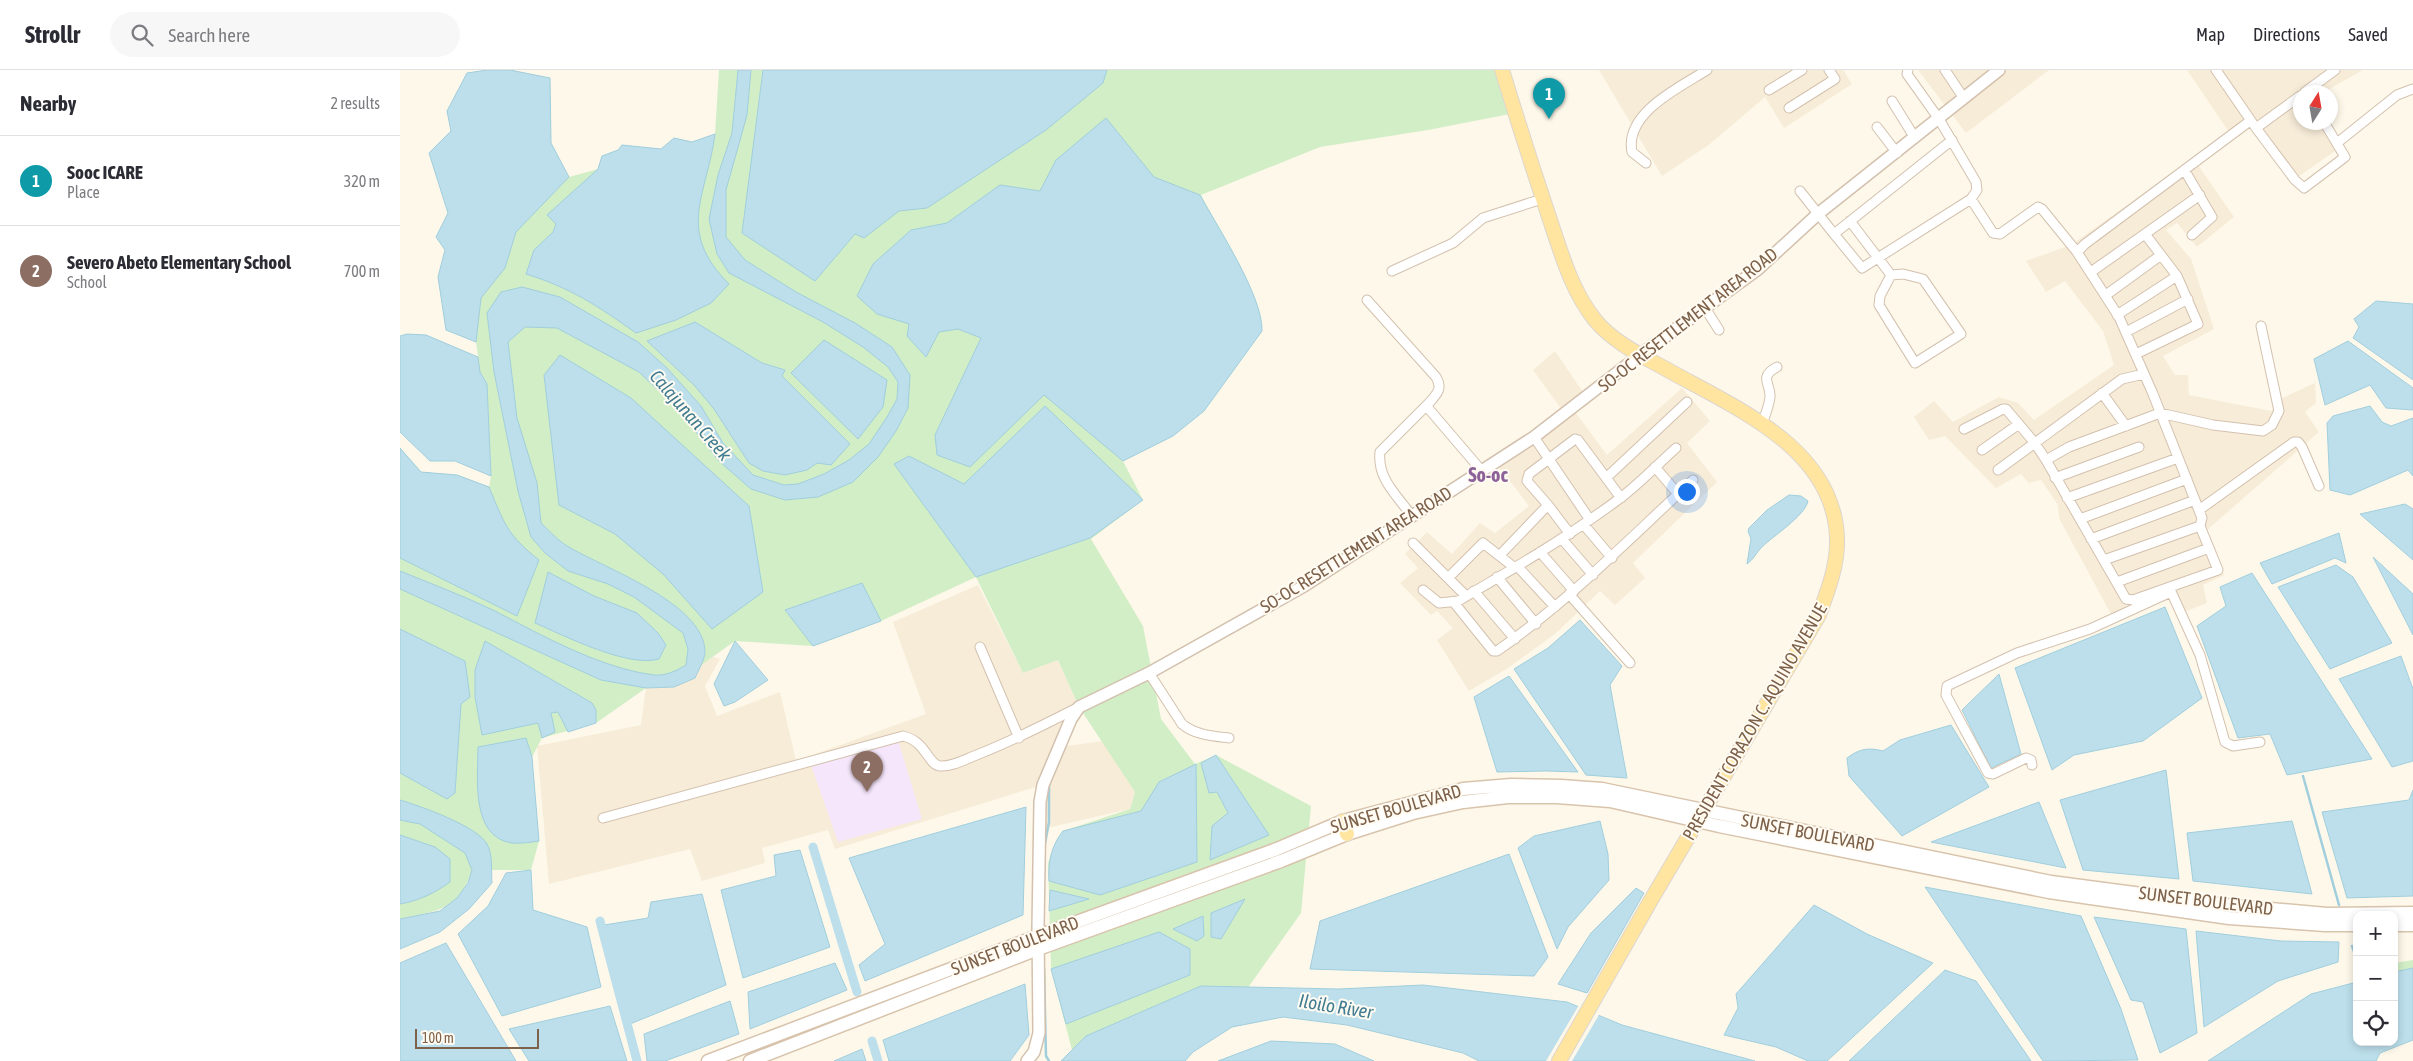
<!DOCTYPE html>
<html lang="en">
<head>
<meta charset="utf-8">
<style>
	:root { --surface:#fff; --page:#f7f7f7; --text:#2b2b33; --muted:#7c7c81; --line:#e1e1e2; --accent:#b45309 }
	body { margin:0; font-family:"Asap Condensed",sans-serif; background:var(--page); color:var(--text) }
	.controls { position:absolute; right:15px; bottom:15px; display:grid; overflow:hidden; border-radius:10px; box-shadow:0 2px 8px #0003 }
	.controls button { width:45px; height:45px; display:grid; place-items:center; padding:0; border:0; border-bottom:1px solid var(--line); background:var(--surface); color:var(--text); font:25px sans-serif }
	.compass { position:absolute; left:1893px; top:15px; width:45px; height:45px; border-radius:50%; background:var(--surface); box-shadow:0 2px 8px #0003; rotate:11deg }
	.scale { position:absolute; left:15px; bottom:12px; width:124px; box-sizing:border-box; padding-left:5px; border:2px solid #7d614a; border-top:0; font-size:14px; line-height:18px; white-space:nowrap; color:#7d614a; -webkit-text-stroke:4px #fffbf2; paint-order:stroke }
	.you { position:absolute; left:1286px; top:421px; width:18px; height:18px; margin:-12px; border:4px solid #fff; border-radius:50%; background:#1a73e8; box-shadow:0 0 0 8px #1a73e833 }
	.badge { display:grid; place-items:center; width:32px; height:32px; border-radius:50%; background:var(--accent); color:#fff; font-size:16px; font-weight:700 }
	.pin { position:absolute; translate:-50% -41px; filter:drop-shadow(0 1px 2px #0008) }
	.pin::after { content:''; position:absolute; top:26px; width:18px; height:15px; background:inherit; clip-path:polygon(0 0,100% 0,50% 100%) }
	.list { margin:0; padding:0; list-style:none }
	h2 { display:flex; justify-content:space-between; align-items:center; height:65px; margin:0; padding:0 20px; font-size:21px }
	h2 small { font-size:16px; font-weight:400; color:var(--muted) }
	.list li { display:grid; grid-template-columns:32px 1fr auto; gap:15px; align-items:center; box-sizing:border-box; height:90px; padding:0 20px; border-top:1px solid var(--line) }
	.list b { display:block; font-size:19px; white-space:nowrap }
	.list p { margin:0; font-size:16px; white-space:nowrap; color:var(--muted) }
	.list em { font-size:16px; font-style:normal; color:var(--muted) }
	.icon { flex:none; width:28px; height:28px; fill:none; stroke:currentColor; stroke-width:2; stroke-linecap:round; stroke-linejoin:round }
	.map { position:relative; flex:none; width:2013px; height:991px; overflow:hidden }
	header { display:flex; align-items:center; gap:30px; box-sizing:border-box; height:70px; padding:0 25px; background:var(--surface); border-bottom:1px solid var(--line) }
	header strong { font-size:24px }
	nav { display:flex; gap:28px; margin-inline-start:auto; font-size:18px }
	.search { width:350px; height:45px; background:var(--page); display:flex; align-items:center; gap:12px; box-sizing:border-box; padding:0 18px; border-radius:28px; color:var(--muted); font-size:19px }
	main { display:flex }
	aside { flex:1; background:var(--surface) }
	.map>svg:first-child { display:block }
	.residential { fill:#f7ecd8 }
	.education { fill:#f6e6fb }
	.green { fill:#d2eec6 }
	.water { fill:#bcdfeb; stroke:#a1cedd }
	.pier { fill:#fef8ea }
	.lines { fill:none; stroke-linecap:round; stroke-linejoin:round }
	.stream { stroke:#a1cedd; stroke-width:2.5 }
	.canal { stroke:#bcdfeb; stroke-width:9 }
	.minor-casing { stroke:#d3c1ae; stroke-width:11 }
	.tertiary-casing { stroke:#d3c1ae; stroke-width:14 }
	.secondary-casing { stroke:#d8c4ad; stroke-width:15 }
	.primary-casing { stroke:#ddd6d0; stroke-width:16 }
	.minor { stroke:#fff; stroke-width:9 }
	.tertiary { stroke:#fff; stroke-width:11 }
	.secondary { stroke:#fff; stroke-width:12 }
	.primary { stroke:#ffe5a0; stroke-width:14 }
	.labels { text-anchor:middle; stroke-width:4; stroke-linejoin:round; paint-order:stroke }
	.street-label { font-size:18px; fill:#7d614a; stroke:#fffbf2 }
	.water-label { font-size:19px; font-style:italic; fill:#417c91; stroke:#fffbf2 }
	.quarter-label { font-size:20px; font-weight:bold; fill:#8c6298; stroke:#fffbf2 }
</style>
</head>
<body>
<header>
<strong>Strollr</strong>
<div class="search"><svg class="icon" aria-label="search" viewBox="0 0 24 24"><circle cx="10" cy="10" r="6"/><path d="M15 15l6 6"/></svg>Search here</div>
<nav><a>Map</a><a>Directions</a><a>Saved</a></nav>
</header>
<main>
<aside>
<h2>Nearby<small>2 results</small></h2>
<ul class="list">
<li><span class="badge" style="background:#0f9aa8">1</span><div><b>Sooc ICARE</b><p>Place</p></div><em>320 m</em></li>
<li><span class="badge" style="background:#8d6e63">2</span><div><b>Severo Abeto Elementary School</b><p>School</p></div><em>700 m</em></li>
</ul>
</aside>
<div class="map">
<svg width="2013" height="991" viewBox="0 0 2013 991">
	<rect width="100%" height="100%" fill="#fef8ea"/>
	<path class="residential" d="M1199 0H1443L1452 14 1384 58 1365 27 1310 74 1262 106Z
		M1518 0H1649L1566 63Z
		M1787 0H1963L1924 22H1900V52L1919 53 1938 79 1895 109 1851 51 1831 65Z
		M1793 88 1834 147 1797 177 1777 153 1766 160 1791 189 1814 259 1763 286 1775 305H1788L1789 325 1871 341 1880 329 1915 313 1916 333 1905 342 1919 362 1806 461 1824 505 1803 515 1807 533 1782 543 1774 528 1713 548 1659 448 1658 435 1641 410 1629 413 1621 404 1596 418 1545 366 1529 370 1514 347 1534 331 1553 352 1599 327 1618 333 1634 350 1714 295 1703 261 1665 211 1646 222 1626 191 1671 175Z
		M1155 281 1187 328 1173 339 1207 385 1282 318 1310 351 1287 373 1317 412 1233 493 1245 508 1215 535 1200 521 1155 564 1108 598 1069 621 1037 570 1053 558 1037 541 1031 545 1000 513 1018 498 1005 484 1027 462 1052 484 1080 453 1095 463 1129 436 1095 392 1165 344 1133 300Z
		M578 515 623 603 658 590 679 637 659 677 703 671 735 722 730 739 638 760 642 715 435 779 428 760 362 778 365 793 302 811 290 779 149 814 137 676 241 655 246 618 274 617 305 584 320 589 305 616 317 646 380 622 396 691 526 644 493 552Z"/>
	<path class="education" d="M498 670 522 749 438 772 411 695Z"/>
	<path class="green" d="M87 0H110L150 8 151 73 169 107 198 99 202 86 218 80 222 75 261 79 274 68 292 72 315 64 319 0H1104L1115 43 1028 60 920 77 801 125C818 158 863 226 862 261L804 341 773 366 723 391 743 430 691 469 743 556 761 649 795 694 816 685 911 736 901 843 847 919 801 916 686 966 672 980 651 899 648 793 657 769 663 761 730 739 735 722 679 637 658 590 623 603 576 507 481 551 413 576 335 571 290 603 246 618 196 653 142 668 132 687 139 771 131 800H72C59 841 36 841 0 849V378L21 402 57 405 89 417 91 406 87 314 80 302 76 272 46 260 38 207 45 180 36 167 48 143 29 83 51 61 47 41 67 3Z
		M2013 890V903L1994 904V893Z"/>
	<path class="water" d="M87 0H110L150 8 151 73 169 107 116 162 105 198 81 228 76 272 46 260 38 207 45 180 36 167 48 143 29 83 51 61 47 41 67 3Z
		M338 0H351L347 45 326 120V167L345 190 396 222 455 253 492 277 510 305 508 338 496 361 478 387 453 412 418 427 385 430 351 419 319 391 276 337 239 302 157 258 125 257 108 272 117 348 137 413 141 453C148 459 155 468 164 474 199 497 306 532 305 583 304 591 298 601 295 608L274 617 246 618 201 610 0 519V501C32 514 64 526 95 541 143 566 200 598 254 605 266 606 276 601 286 595L288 579 283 563 234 527 208 514 168 501 145 483 131 467 118 421 94 302 87 243 101 222 122 217 160 227 238 272 267 298 301 336 323 373 353 405 384 415 398 414 424 404 449 390 469 374 487 347 497 329 498 312 488 297 463 277 423 252 329 203 317 184 309 149 318 105 332 63Z
		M363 0H707L703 13 646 60 527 138 499 141 464 168 455 164 415 211 342 163Z
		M706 48 754 107 800 125C818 158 863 226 862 261L804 341 773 366 723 391 644 325 570 397 537 385 535 365 581 268 558 259 539 262 526 287 507 266 509 254 477 244 457 226 473 194 511 160 547 153 600 115 640 121 656 90Z
		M315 64C307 126 275 160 329 214L311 233 276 250 236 263C198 236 171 218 126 204L134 180 153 162 156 154 147 145 198 99 202 86 218 80 222 75 261 79 274 68 292 72Z
		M1976 231 2013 234V310L1953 268 1959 257 1954 249Z
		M295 252 362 293 385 300 382 306 450 374 431 395 417 393 407 400 385 405 363 401 349 393 314 339 294 315 247 271Z
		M7 264 26 265 78 287 80 302 87 314 91 406 55 391H30L0 362V266Z
		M424 270 487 310 483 337 458 369 391 303Z
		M1948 271 2013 318V340L1986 338 1970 315 1925 335 1914 289Z
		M160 285 231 328 349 436 363 522 312 559 263 504 215 464 159 435 144 305Z
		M645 336 743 430 690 468 576 507 494 394 509 386 564 414Z
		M1970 336 1982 352 1991 356 2013 348V406L2008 400 1950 425 1930 420 1927 353 1933 346Z
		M0 378 21 402 57 405 89 417C104 453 107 465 139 490L117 546 0 488Z
		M1389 425 1401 426 1408 431C1405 446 1373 466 1362 477 1356 483 1354 489 1347 494L1351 469 1348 461 1349 458 1367 440Z
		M2005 434 2013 439V490L1960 444Z
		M1939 463 1946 493 1935 488 1872 514 1860 493Z
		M1973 487 2013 524V565Z
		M1936 495 1953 507 1992 573 1930 599 1878 517Z
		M148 502 194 526 237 543 258 563 266 575 259 589C228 598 165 566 135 553Z
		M1852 503 1972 689 1887 705 1870 664 1838 668 1797 556 1826 536 1820 517Z
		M462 513 481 551 413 576 385 540Z
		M1765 537 1802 628 1743 671 1674 685 1652 700 1615 598Z
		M1180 550 1222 596 1210 615 1227 708 1186 705 1114 599 1148 578Z
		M0 559 65 591 70 627 61 634 55 723 47 729 0 703Z
		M85 571 192 633 196 640V653L168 662 158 642 151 643 155 662 142 668 138 653 82 665 75 627V600Z
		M335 571 368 610 335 632 324 636 314 614Z
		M2001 586 2013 619V691L1992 697 1939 609Z
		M1599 604 1621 684 1591 698 1562 640Z
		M1109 606 1178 702 1146 701 1097 702 1074 627Z
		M1551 655 1589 717 1502 766 1449 706 1447 688C1459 679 1468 677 1483 681L1500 670Z
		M126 668 132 687 139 771C131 772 120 774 112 773 70 767 78 707 78 677Z
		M816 685 869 765 810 790 812 756 828 743 817 722 809 723 801 693Z
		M796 694 797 792 700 825 649 811C648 792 651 776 663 761L741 741 759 712Z
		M1766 700 1779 809 1683 800 1660 730Z
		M2013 720V826L1947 828 1922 742 2009 730Z
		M0 730C20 736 77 756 87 774 93 784 91 801 92 813L69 839 40 862 0 879V849L40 841 57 828 68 813 72 800 65 783 20 754 0 750Z
		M1639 732 1666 798 1531 772Z
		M626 737 623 845 465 911 459 895 485 874 449 788Z
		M1200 751 1208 784 1209 810 1168 857 1157 879 1118 778 1134 766Z
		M1892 751 1912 824 1793 811 1787 763Z
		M0 765 35 777 50 789V812C35 823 18 831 0 834Z
		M400 780 430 877 343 908 321 820 376 806 374 785Z
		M1109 784 1148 887 1134 906 910 899 920 851Z
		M131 800 133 840 187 857 201 917 102 946 58 864 88 836 106 803Z
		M1525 817 1681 846 1721 939 1738 990 1643 991Z
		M1236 818 1244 823 1187 923 1158 914 1191 863Z
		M650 820 689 829 649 841Z
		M302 824 326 915 230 954 204 855 248 848 251 832Z
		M845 829 821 869 811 867V843Z
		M1414 835 1467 864 1533 893 1427 991H1408L1376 977 1324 965 1338 938 1336 924Z
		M803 846 804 866 797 871 773 859Z
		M1694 847 1786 859 1797 963 1760 983 1743 932 1731 930Z
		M1796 861 1881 871 1939 872 1938 892 1878 911 1804 957Z
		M759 862 790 879V905L666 954 651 899Z
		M46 873 116 991H0V893Z
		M435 893 447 920 350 959 348 922Z
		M2013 898V970L1980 983 1976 991H1808L1911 924 1957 912V972H1994V902Z
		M1545 900 1576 911 1631 991H1449Z
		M625 914 629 965 610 991H489L483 970Z
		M1023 915 1167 932 1222 955 1355 991H1079L1063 983 947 955 883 947 832 957 793 982 785 991H661L686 966 801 916 939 919Z
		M330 931 339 964 265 991H247L244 964Z
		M210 936 227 991H129L109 959Z
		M871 971 935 974 974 991H818Z
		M462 979 466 991H434Z"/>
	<path class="pier" d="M1179 935 1200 943 1172 991H1146Z"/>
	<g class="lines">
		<path class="stream" d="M1903 706 1939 835
			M644 779 649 752V713
			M1952 876 1957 890
			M644 898 646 986 649 991"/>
		<path class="canal" d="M413 777 457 922
			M200 851 237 991
			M472 971 478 991"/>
		<g class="minor-casing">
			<path id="minor" d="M1545 0 1563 27
				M1816 0 1856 58 1900 26
				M1369 20 1402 0
				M1905 22 1935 0
				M1492 31 1515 68
				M1389 38 1435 9 1429 0
				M1477 57 1497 83
				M1856 58 1895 110 1904 118 1945 87 1924 52
				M1937 73 1997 25 2013 19
				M1246 93 1232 82C1224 43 1280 17 1307 0
				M1785 101 1812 147 1792 165
				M1400 121 1434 164 1552 70
				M1571 129 1593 163 1600 164 1638 137 1642 139 1677 182
				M1450 151 1491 205
				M1434 164 1462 198 1571 129 1577 120 1576 112 1539 49 1507 4 1508 0
				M992 201 1053 173 1083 148 1142 129
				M1691 202 1800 125
				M1503 204 1523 209 1561 264 1515 293 1479 235 1480 226 1491 205Z
				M1706 225 1761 185
				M967 230 1036 307C1043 319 1037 324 1028 334V338L1081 400
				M1305 238 1319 260
				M1717 245 1777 206
				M1726 262 1788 229
				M1736 284 1798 254 1777 206 1745 164
				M1702 323 1726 356
				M1362 354C1365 346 1369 336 1370 327 1371 314 1358 307 1377 297
				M1564 359 1603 339H1606L1634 372 1646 390 1726 529 1733 530 1818 500 1800 456 1802 448 1753 324 1719 247 1677 182 1685 174 1850 51
				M1134 367 1190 450
				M1276 378C1257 395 1239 414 1219 429 1168 467 1113 499 1058 531L1056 535 1093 581H1097C1169 531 1229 469 1293 410
				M1582 380 1619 354
				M1646 390 1669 377 1760 343 1813 355 1863 361 1872 355 1879 341 1861 256
				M1255 397 1278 424
				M1598 400 1722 309 1744 304
				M1206 408 1287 332
				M1655 408 1739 377
				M1667 428 1778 388
				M1799 440 1894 372H1898L1902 377 1919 416
				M1011 445C997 425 977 409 980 382L1028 334
				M1680 449 1787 409
				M1184 455 1212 488
				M1170 464 1148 435 1127 411 1129 404 1175 369 1178 370 1221 428
				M1162 469 1193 505
				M1691 469 1795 430
				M1013 473 1066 526
				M1140 482 1174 521
				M1100 485 1148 435
				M1704 490 1800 456
				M1118 497 1155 537
				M1097 507 1136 554
				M1048 508 1083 473 1115 498
				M1717 512 1809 478
				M1769 517 1800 585 1825 672 1833 676 1860 672
				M1023 520 1039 533 1058 531
				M1074 521 1115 569
				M1169 524 1230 593
				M580 577 619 668
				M749 603 782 654C795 665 813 666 829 668
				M1632 695 1631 690 1626 688 1593 704 1588 703 1546 625 1547 616 1617 583 1690 559 1771 522
				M203 748 503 666C526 671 528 695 540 696 551 697 564 690 574 686 610 672 644 655 679 637"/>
		</g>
		<g class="tertiary-casing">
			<path id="tertiary" d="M627 991 634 982 639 963 638 858 640 732 643 715 671 649 679 637 749 603 904 516 1134 367 1240 285 1358 199 1419 143 1599 0"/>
		</g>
		<g class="secondary-casing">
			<path id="secondary" d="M1994 855H2013
				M308 991 638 866 877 779 943 751 1063 719 1111 715 1161 716 1202 719 1651 812 1825 835 1927 844 2013 843
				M350 991 638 879 881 791 947 764 1013 743 1063 732 1108 727H1157L1210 731 1319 756 1649 822 1829 848 1925 855H1957"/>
		</g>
		<g class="primary-casing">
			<path id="primary" d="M1102 0C1117 49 1133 99 1149 147 1161 182 1171 220 1195 250 1213 272 1242 286 1266 299 1333 337 1434 377 1437 468 1438 495 1428 520 1419 545L1251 830 1159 991
				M943 751 947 764"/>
		</g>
		<use href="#minor" class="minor"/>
		<use href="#tertiary" class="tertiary"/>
		<use href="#secondary" class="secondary"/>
		<use href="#primary" class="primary"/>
	</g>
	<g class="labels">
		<g class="street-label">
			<text transform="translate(1288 250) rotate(-38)" y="6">SO-OC RESETTLEMENT AREA ROAD</text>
			<text transform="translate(956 480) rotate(-32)" y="6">SO-OC RESETTLEMENT AREA ROAD</text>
			<text transform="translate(1355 652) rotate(-60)" y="6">PRESIDENT CORAZON C. AQUINO AVENUE</text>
			<text transform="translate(996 739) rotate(-16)" y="6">SUNSET BOULEVARD</text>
			<text transform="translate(1408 763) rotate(11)" y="6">SUNSET BOULEVARD</text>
			<text transform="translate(1806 831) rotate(7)" y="6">SUNSET BOULEVARD</text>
			<text transform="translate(615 876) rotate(-21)" y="6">SUNSET BOULEVARD</text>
		</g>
		<g class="water-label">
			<text transform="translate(291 345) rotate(49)" y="7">Calajunan Creek</text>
			<text transform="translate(936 936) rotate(9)" y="7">Iloilo River</text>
		</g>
		<g class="quarter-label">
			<text x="1088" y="412">So-oc</text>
		</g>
	</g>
</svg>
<div class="controls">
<button>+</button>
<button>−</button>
<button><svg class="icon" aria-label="locate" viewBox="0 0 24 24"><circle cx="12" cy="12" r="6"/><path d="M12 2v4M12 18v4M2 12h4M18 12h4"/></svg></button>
</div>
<svg class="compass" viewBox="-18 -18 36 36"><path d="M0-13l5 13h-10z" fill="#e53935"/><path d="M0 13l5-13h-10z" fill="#7c7c81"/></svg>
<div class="scale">100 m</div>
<div class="you"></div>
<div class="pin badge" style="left:1149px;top:49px;background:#0f9aa8">1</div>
<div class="pin badge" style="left:467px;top:722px;background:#8d6e63">2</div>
</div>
</main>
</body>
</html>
